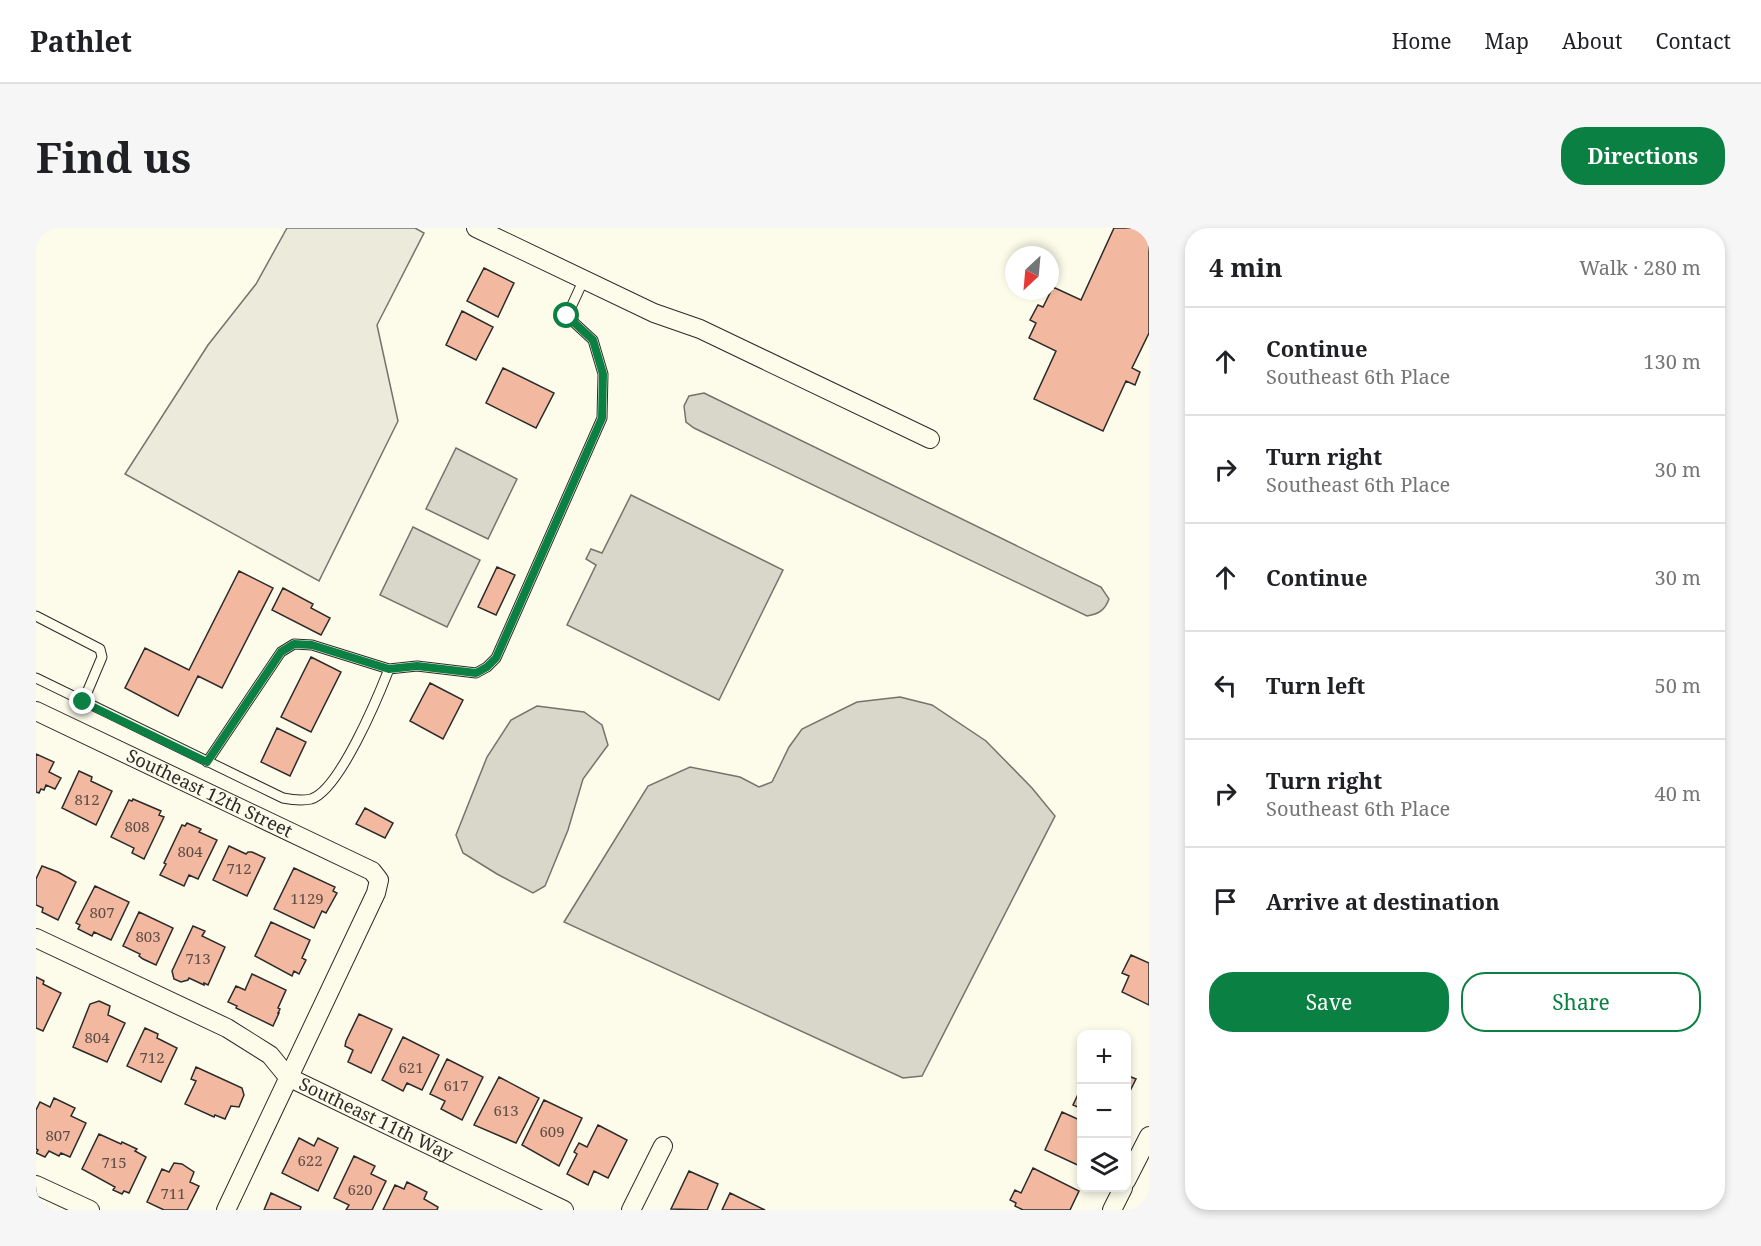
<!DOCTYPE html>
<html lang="en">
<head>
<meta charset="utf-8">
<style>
	:root { --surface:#fff; --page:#f6f6f6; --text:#202124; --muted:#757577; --line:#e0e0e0; --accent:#0b8043 }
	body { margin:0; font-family:"Noto Serif",serif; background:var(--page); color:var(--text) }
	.controls { position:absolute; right:18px; bottom:18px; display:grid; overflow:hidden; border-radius:12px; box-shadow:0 3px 9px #0003 }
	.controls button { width:54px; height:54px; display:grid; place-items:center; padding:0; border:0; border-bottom:2px solid var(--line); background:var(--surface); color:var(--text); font:30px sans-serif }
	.compass { position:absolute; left:969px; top:18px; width:54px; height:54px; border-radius:50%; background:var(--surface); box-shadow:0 3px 9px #0003; rotate:206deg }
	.stop { position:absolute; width:18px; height:18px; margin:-14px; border:4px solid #0b8043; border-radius:50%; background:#fff }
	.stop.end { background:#0b8043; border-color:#fff; box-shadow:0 2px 6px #0008 }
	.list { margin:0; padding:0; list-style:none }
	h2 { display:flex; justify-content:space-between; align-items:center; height:78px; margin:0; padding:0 24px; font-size:26px }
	h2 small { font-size:20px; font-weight:400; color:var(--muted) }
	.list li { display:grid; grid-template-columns:39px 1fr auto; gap:18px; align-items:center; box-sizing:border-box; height:108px; padding:0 24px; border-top:2px solid var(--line) }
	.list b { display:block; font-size:22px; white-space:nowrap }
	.list p { margin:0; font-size:20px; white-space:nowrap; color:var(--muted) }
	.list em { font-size:20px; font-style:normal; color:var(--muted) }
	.actions { display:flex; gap:12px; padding:18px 24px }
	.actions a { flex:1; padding:14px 0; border:2px solid var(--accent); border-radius:24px; text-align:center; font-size:21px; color:var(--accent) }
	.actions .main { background:var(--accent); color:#fff }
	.icon { flex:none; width:33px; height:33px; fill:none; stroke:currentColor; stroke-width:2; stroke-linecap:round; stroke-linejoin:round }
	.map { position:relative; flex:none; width:1113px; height:982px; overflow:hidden; border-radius:24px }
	header { display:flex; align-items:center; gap:36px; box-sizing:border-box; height:84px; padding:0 30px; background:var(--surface); border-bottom:2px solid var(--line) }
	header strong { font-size:28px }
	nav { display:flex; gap:33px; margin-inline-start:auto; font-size:21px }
	.intro { display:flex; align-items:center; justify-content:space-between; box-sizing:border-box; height:144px; padding:0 36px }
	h1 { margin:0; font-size:42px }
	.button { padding:15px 27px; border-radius:24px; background:var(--accent); color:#fff; font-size:21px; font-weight:700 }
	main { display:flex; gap:36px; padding:0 36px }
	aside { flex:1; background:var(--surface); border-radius:24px; box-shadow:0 3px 9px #0003 }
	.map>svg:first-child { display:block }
	.green { fill:#ecebdb; stroke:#74746e; stroke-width:1.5 }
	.water { fill:#d8d7c9; stroke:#74746e; stroke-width:1.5 }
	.building { fill:#f2b8a0; stroke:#2b2b2b; stroke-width:1.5 }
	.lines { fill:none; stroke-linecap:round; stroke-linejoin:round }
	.service-casing { stroke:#2b2b2b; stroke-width:11 }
	.minor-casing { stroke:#2b2b2b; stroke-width:20 }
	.service { stroke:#fdfbea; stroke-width:9 }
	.minor { stroke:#fdfbea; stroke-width:18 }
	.route { stroke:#0b8043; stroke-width:8 }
	.labels { text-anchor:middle; stroke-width:4.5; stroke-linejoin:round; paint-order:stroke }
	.number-label { font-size:15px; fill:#5d4e48 }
	.street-label { font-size:18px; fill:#2b2b2b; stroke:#fdfbea }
</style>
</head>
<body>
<header>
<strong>Pathlet</strong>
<nav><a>Home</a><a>Map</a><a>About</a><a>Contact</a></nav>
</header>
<div class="intro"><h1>Find us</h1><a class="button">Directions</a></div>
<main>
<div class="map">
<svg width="1113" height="982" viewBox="0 0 1113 982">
	<rect width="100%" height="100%" fill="#fdfbea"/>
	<path class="green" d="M251 0H379L388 5 341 97 362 193 283 353 89 246 172 117 220 56Z"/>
	<path class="water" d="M668 165 1065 359 1073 371C1069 382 1063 386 1051 388L658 200 650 194 648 178 653 168Z
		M420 220 481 251 452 311 390 281Z
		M595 267 747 342 683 472 531 397 560 337 550 331 555 321 566 325Z
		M377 299 444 332 411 399 344 367Z
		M864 469 896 477 950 513 996 560 1019 588 886 848 867 850 528 694 612 558 654 539 704 549 723 559 736 554 753 519 766 501 821 474Z
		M501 478 548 484 566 497 572 517 547 551 532 602 509 658 497 665 461 646 427 625 420 607 451 529 475 492Z"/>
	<path class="building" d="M1078 0H1113V105L1096 140 1104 144 1099 157 1090 153 1067 203 998 171 1020 123 993 110 1000 95 994 92 1002 77 1007 79 1017 59 1045 72Z
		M448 40 478 55 462 89 431 73Z
		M426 83 457 99 440 132 410 117Z
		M467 140 518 165 500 200 450 175Z
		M461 339 479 347 460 387 442 379Z
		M203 343 237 360 186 460 162 448 142 488 89 460 109 420 153 442Z
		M247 360 277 376 275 380 294 390 285 407 236 382Z
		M275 429 305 444 275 504 245 489Z
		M394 455 427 472 407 511 374 493Z
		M241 500 270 514 254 548 225 534Z
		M0 526 18 534 13 544 25 550 19 561 10 557 8 562 5 561 3 565 0 564Z
		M43 543 56 549 55 553 76 563 60 597 26 580Z
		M97 571 125 583 123 587 128 589 108 631 96 625 98 620 75 609 93 572 96 573Z
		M329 580 357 595 349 610 320 596Z
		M151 595 165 601 163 604 181 612 162 651 153 647 148 658 124 647 130 636 128 635 146 597 149 598Z
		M193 618 210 626 212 624H216L229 630 211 668 177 652Z
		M6 638 22 644 40 654 22 692 6 684 7 680 0 677V651Z
		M258 640 299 659 297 663 301 665 290 685 286 683 278 700 238 681Z
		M59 658 93 674 75 712 58 704 56 708 42 701 44 697 40 695Z
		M103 684 137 700 120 737 107 731 103 728 104 726 87 718Z
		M235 694 274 712 266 730 270 732 263 746 258 743 256 748 219 728Z
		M157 698 169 703 166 708 189 719 172 757 168 755V757L153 750 152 752 145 754 138 751 136 743Z
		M1095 727 1113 735V777L1086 764 1093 748 1086 745Z
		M216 746 250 762 242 780 244 781 242 785H243L237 798 200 780 201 778 192 774 200 758 209 762Z
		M0 749 8 753 7 756 25 765 7 803 0 800Z
		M63 773 74 778 72 787 89 795 71 834 37 819 54 776Z
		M323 786 356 801 335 845 312 834 317 822 309 818 310 813Z
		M109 800 122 806 121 810 141 820 125 854 91 838Z
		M367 809 403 827 386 862 371 855 367 863 346 852Z
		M411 831 447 849 426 892 405 881 409 873 394 866Z
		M160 839 206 860 208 867 203 879 195 878 189 891 179 887 178 889 149 876 160 853 155 851Z
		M1090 847 1100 851 1090 871Z
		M463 849 503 870 480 915 438 897Z
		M1046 858V881L1037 877Z
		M18 870 39 880 35 888 50 895 34 929 25 925 23 928 13 923 9 929 0 925 2 922 0 921V882L4 874 14 879Z
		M508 872 546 890 523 938 486 917Z
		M1026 884 1046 893V939L1009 922Z
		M562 897 591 912 572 950 558 943 552 957 531 946 541 926 538 924 543 915 551 919Z
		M63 906 85 916 86 914 101 921 99 923 110 929 93 965 88 963 86 966 77 962 79 959 46 941Z
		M263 910 278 918 282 910 302 920 282 963 246 945Z
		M318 928 339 938 335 946 350 953 336 982H310L313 977 298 970Z
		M138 935 146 936 158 944 154 954 163 958 151 982H128L111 974 126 941 133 944Z
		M997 940 1043 963 1034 982H987L979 978 980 975 974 972 979 962 985 965Z
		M653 943 682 956 671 982 635 981Z
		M371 954 391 964 388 971 402 979 401 982H347L359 957 368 961Z
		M235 965 265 979 264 982H228Z
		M694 965 729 982H686Z"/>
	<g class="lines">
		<g class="service-casing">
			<path id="service" d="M0 388 64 421 66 429 47 474
				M0 450 247 570C257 572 266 573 275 571 303 563 342 469 353 441L381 438 440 445 451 439 460 430 566 190 567 146 557 112 531 88 548 51
				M171 534 245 424 258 416 276 417 353 441"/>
		</g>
		<g class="minor-casing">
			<g id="minor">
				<path d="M440 0 618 85 664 101 894 211"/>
				<path id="s1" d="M0 483 336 643 343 652 340 665 190 982"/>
				<path id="s2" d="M0 710 191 800 234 827 252 849 528 982"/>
				<path d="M1090 953 1113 908"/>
				<path d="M0 957 54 982"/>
				<path d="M595 982 627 918"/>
				<path d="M1076 982 1087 960"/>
			</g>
		</g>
		<use href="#service" class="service"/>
		<use href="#minor" class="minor"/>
	</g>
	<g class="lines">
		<path class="route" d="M47 474 171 534 245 424 258 416 276 417 353 441 381 438 440 445 451 439 460 430 566 190 567 146 557 112 531 88"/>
	</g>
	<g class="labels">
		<g class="number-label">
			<text x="51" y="577">812</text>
			<text x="101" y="604">808</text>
			<text x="154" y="629">804</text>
			<text x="203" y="646">712</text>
			<text x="271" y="676">1129</text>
			<text x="66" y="690">807</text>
			<text x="112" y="714">803</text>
			<text x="162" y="736">713</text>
			<text x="61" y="815">804</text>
			<text x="116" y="835">712</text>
			<text x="375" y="845">621</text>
			<text x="420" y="863">617</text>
			<text x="470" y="888">613</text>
			<text x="516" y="909">609</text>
			<text x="22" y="913">807</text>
			<text x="274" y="938">622</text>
			<text x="78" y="940">715</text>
			<text x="324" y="967">620</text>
			<text x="137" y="971">711</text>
		</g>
		<g class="street-label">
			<text dy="6" stroke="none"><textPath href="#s1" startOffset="192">Southeast 12th Street</textPath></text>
			<text dy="6" stroke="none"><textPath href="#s2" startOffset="388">Southeast 11th Way</textPath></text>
		</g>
	</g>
</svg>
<div class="controls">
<button>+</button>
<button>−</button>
<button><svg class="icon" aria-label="layers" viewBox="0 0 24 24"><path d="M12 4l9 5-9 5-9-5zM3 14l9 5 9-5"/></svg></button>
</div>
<svg class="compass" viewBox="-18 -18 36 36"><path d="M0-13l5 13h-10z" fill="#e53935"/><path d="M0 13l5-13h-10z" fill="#757577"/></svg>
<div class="stop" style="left:531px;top:88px"></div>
<div class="stop end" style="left:47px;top:474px"></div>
</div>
<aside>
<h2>4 min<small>Walk · 280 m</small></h2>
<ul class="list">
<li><svg class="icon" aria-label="ahead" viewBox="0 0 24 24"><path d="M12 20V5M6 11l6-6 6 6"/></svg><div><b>Continue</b><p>Southeast 6th Place</p></div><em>130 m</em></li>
<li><svg class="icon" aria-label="right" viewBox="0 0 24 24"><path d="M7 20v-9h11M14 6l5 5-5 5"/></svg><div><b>Turn right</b><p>Southeast 6th Place</p></div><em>30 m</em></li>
<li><svg class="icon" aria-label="ahead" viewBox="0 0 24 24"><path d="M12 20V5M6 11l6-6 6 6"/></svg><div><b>Continue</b></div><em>30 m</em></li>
<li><svg class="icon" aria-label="left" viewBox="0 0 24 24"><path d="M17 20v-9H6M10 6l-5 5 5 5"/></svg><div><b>Turn left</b></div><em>50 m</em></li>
<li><svg class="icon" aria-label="right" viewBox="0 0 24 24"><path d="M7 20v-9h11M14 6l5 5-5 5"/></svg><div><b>Turn right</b><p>Southeast 6th Place</p></div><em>40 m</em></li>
<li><svg class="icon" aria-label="arrive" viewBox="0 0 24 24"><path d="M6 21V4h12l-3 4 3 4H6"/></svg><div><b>Arrive at destination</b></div></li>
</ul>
<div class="actions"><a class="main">Save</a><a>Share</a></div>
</aside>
</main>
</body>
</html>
